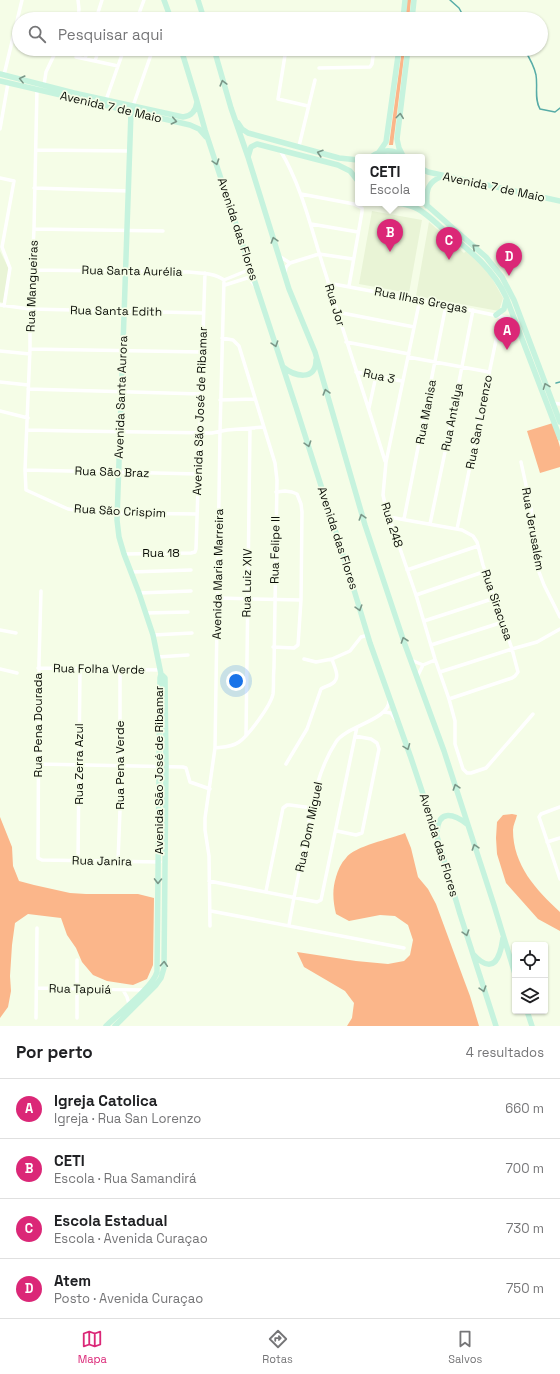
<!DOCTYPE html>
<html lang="pt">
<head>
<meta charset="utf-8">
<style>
	:root { --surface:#fff; --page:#f6f6f6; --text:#202124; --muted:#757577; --line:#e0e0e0; --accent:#db2777 }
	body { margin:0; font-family:"Space Grotesk",sans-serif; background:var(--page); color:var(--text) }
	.controls { position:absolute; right:12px; bottom:12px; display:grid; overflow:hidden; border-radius:4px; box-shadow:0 1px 3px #0004 }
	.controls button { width:36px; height:36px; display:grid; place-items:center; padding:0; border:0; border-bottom:1px solid var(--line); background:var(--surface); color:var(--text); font:20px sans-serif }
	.you { position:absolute; left:236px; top:681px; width:14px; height:14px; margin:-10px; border:3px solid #fff; border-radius:50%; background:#1a73e8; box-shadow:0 0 0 6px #1a73e833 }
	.badge { display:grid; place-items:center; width:26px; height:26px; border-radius:50%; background:var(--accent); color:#fff; font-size:13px; font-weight:700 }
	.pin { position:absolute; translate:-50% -33px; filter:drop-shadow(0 1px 2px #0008) }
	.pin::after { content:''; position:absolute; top:21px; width:14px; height:12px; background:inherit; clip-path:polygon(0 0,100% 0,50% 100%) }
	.popup { position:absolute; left:355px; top:154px; width:70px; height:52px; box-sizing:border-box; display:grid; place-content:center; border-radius:4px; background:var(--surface); filter:drop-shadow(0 1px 3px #0005); font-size:13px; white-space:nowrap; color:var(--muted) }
	.popup b { font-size:15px; color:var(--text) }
	.popup::after { content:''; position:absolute; left:50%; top:100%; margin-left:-8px; border:8px solid transparent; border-top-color:var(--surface) }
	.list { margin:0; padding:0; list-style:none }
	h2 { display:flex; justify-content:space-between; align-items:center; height:52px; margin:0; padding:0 16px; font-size:17px }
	h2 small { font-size:13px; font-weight:400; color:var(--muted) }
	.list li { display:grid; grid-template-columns:26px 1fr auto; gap:12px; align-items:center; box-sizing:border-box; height:60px; padding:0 16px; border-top:1px solid var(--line) }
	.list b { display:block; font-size:15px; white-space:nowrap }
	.list p { margin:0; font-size:13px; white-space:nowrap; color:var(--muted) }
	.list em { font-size:13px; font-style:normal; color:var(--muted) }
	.icon { flex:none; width:22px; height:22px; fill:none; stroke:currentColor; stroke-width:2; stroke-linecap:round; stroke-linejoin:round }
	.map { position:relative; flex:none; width:560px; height:1026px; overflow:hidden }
	.search { position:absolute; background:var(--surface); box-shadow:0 1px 3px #0004; left:12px; right:12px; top:12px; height:44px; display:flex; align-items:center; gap:10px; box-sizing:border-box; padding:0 14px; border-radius:22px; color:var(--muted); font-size:15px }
	.sheet { height:292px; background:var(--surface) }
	nav { display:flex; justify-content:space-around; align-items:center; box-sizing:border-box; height:56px; border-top:1px solid var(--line); background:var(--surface); font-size:11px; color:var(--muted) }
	nav a { display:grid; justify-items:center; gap:2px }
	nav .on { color:var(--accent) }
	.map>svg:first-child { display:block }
	.built { fill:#e9f4d6 }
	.green { fill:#fbb68a }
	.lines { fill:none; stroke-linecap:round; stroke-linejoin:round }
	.stream { stroke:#57aca7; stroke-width:1.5 }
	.street { stroke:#fff; stroke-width:3.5 }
	.secondary { stroke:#c6f3de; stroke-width:5.5 }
	.oneway { stroke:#7b9788 }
	.labels { text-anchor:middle; stroke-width:3.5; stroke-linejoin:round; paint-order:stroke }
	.street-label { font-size:12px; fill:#0b0e07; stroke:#f5fde7 }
</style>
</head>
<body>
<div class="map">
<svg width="560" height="1026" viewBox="0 0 560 1026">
	<rect width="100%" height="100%" fill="#f5fde7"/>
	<path class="built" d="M372 211 422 220 409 293 359 284Z
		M429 222 464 253 467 250 489 273 503 298 499 311 416 296Z
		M0 251 9 269 3 303 0 302Z"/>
	<path class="green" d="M407 0H411L409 19H405Z
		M402 49H405L393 145H389Z
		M553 423 560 447V467L540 473 527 431Z
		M512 814 517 815C516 820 513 825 513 830 513 865 536 890 560 912V931L538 919 506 883 497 854 496 838 497 822 503 815Z
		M0 817 12 847 13 866 19 881 34 885 70 893 86 894H138L154 898 153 965 147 979 133 985 107 981 93 975 82 962 76 948 67 935 61 918 28 914 15 923 12 945 10 976 11 991 8 1007 0 1018Z
		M405 833 411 848 418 877 428 889 436 904 464 980 470 996 479 1026H347L352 1018 354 1003 345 991 304 967 297 952 356 961 388 964 404 961 410 955 413 940 408 925 395 916 380 915 349 921 336 914C333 901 332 890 336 877 338 870 341 863 346 858 354 846 391 839 405 833Z"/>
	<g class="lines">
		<path class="stream" d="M450 0 459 8 465 19
			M524 49C529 57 534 65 536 75 538 87 534 99 540 109L555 112 560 108
			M556 383 560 382"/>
		<path class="street" d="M78 0 79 9 78 19
			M96 19 102 0
			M137 19 144 0
			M286 49 278 99 308 106
			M76 57 118 66
			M85 59 88 49
			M95 61 99 49
			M319 68 370 67 372 64 374 49
			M4 75 22 0
			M44 85 46 72 57 49
			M37 88 34 229 30 309V349L25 470 26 490 68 509 81 511 117 513 197 514
			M106 100 124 49
			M133 106 153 49
			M0 129 8 83
			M299 146 315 80
			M36 150 130 151
			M280 150C303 188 312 233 326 275 345 338 366 399 385 461
			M0 178 14 181 2 247 10 268 4 306
			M34 188 129 191
			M301 194 354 204 362 208V212L349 286
			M311 224 358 232
			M34 229 163 231
			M279 256 290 263
			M32 270 189 272C200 273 215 273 224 280L220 432 215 748 205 818V830L209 856 210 926
			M285 273 286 267 290 263 319 254 353 259
			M224 280 246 271 250 267
			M328 283 446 305 513 319
			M225 285 247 278 250 279 255 286
			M420 299 386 462 383 495 386 508 416 595 435 659 449 699 455 721V744L463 769 467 773H471L486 768 533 714
			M0 305 30 309 203 313
			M337 312 414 327
			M346 342 409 354
			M30 349 202 352
			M0 351 30 354
			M408 357 489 372
			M356 372 402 381
			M0 382 28 385
			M28 389 201 394
			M220 400 255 399
			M553 403 560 404
			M369 408 376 376
			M0 411 28 418
			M28 430 73 431 212 433 227 430 264 427
			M521 462 531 508 536 564 544 585 560 617
			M25 470 199 474
			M389 517 462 530 473 536 477 542 483 565 512 649 518 672 515 676 512 678 449 699
			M404 519 446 305
			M430 524 449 433 473 310
			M457 529 501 316
			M124 554 191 553 195 552 196 549 205 273
			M407 570 478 546
			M131 572 191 570
			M41 591 39 662 38 858 42 860 160 862
			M139 593 191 591
			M416 595 486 571
			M217 598 301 600
			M146 613 188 612
			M424 621 495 598
			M0 630 16 633
			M153 635 192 633
			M431 645 503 622
			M273 647 294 648 298 645 301 600 302 512 301 504 297 494 292 492 285 491 276 492
			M158 657 188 655
			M304 659 316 662 332 659 350 651 361 637 368 635
			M411 660 423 665
			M38 668 160 670
			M0 669 17 673
			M440 672 512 649 537 642 560 629
			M417 677 423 665 435 660
			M384 712 391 713 395 719
			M246 736 250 429
			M215 748C223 747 232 747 239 742 249 735 271 705 273 694 274 685 273 677 274 668L277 480 275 463 239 346 233 340 222 338
			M38 764 183 767 186 768 190 782 210 789
			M286 764 307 729 321 689C324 687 329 686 333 683 341 677 334 667 332 659
			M560 807 541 814 539 817 560 879
			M337 831 356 835 362 833 379 749 377 743 371 739 355 736
			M547 842 560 838
			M78 860 80 669
			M118 861 120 810V669
			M209 881 317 902 321 900 357 727
			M266 891 283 808 287 805H290L312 808
			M211 911 404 948
			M289 925C294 896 300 867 306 838 312 805 317 771 336 742 346 726 389 720 389 701
			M37 988 144 990
			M123 990 127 997 129 1004
			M36 1018 37 928
			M77 1018V960"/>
		<path class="secondary" d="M164 0 171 19
			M198 0 204 19
			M403 19 405 0
			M412 19 414 0
			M181 49 196 98 205 130 296 407 351 580 370 643 411 758 436 833 460 914 496 1026
			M214 49 231 108 248 157 289 289 315 352 365 525 404 642 444 751 494 905 515 974
			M0 74 74 93 183 117C192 116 196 110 197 102
			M0 81 190 125 199 129 206 137
			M238 123 242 129 248 133 339 158 358 160
			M379 152 386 142 399 49
			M402 154 399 148 397 139 408 49
			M248 157 251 147 257 144 338 165 350 171 358 181
			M371 157C382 149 394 149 405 157
			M422 169 428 172 560 201
			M422 201 486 257 502 277 514 300 560 422
			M384 203H391
			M397 203C404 204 411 205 418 209 427 214 436 223 444 230 469 250 493 268 506 297L560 438
			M427 206C426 190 427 182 443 176
			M496 315 504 309 506 300
			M283 367C294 376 316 382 316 360
			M437 831C439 809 454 814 467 824
			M473 954C493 976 500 959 503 938
			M527 1011 532 1026
			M106 1026C118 1014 153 987 157 972L160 678 161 674 153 635 139 593 124 554 119 537 117 520 131 112
			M115 1026 156 985 161 978 164 968 166 766 165 678 161 674"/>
	</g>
	<defs><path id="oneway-chevron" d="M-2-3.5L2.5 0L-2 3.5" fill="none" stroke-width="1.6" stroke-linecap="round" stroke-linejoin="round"/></defs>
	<g class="oneway">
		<use href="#oneway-chevron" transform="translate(22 79) rotate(-166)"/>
		<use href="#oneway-chevron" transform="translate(223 83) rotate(-105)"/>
		<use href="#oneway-chevron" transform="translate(400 116) rotate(-83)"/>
		<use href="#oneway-chevron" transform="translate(174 121) rotate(12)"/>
		<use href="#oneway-chevron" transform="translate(320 153) rotate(-163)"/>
		<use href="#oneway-chevron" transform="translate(216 162) rotate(72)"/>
		<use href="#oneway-chevron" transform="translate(274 240) rotate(-107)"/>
		<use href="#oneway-chevron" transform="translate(475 247) rotate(-138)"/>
		<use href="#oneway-chevron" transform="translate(275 344) rotate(72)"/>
		<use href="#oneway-chevron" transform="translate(546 386) rotate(-111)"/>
		<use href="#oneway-chevron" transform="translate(326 392) rotate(-106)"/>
		<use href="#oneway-chevron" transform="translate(308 444) rotate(72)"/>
		<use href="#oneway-chevron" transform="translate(362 517) rotate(-107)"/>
		<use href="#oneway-chevron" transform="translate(359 608) rotate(73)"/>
		<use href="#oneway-chevron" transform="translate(404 640) rotate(-109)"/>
		<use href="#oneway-chevron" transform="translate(407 747) rotate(69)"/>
		<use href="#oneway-chevron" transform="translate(456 787) rotate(-108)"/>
		<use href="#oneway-chevron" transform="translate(475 847) rotate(-108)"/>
		<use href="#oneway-chevron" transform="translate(158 881) rotate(91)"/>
		<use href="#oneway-chevron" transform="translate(466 933) rotate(73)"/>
		<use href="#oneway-chevron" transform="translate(164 964) rotate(-86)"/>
		<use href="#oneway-chevron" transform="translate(483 989) rotate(73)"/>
	</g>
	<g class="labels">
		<g class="street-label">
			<text transform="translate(111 107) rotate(13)" y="4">Avenida 7 de Maio</text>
			<text transform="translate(494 187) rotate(12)" y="4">Avenida 7 de Maio</text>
			<text transform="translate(238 229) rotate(72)" y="4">Avenida das Flores</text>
			<text transform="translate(132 271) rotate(1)" y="4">Rua Santa Aurélia</text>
			<text transform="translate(32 286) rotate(-88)" y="4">Rua Mangueiras</text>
			<text transform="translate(421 300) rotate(11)" y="4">Rua Ilhas Gregas</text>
			<text transform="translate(335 305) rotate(73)" y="4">Rua Jor</text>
			<text transform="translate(116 311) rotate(1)" y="4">Rua Santa Edith</text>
			<text transform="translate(379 376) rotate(12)" y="4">Rua 3</text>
			<text transform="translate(121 397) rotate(-88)" y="4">Avenida Santa Aurora</text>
			<text transform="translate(200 411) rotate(-88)" y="4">Avenida São José de Ribamar</text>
			<text transform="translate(426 412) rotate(-79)" y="4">Rua Manisa</text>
			<text transform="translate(452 417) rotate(-79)" y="4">Rua Antalya</text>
			<text transform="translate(479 422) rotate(-79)" y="4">Rua San Lorenzo</text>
			<text transform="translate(112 472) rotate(2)" y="4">Rua São Braz</text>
			<text transform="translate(120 511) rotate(3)" y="4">Rua São Crispim</text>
			<text transform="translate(392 525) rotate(72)" y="4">Rua 248</text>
			<text transform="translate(533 529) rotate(80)" y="4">Rua Jerusalém</text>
			<text transform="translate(338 538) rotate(72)" y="4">Avenida das Flores</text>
			<text transform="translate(275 550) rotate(-89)" y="4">Rua Felipe II</text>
			<text x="161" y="557">Rua 18</text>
			<text transform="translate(218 574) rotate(-89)" y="4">Avenida Maria Marreira</text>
			<text transform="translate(247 583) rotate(-89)" y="4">Rua Luiz XIV</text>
			<text transform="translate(497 605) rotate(71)" y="4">Rua Siracusa</text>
			<text transform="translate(99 669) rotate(1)" y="4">Rua Folha Verde</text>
			<text transform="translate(38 725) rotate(-90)" y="4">Rua Pena Dourada</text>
			<text transform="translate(79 764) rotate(-90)" y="4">Rua Zerra Azul</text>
			<text transform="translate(120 765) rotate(-90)" y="4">Rua Pena Verde</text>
			<text transform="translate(159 770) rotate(-90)" y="4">Avenida São José de Ribamar</text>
			<text transform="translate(309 827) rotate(-78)" y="4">Rua Dom Miguel</text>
			<text transform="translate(439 845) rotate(73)" y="4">Avenida das Flores</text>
			<text transform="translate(102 861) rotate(1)" y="4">Rua Janira</text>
			<text transform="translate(80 989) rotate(1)" y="4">Rua Tapuiá</text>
		</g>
	</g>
</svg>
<div class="controls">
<button><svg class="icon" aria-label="locate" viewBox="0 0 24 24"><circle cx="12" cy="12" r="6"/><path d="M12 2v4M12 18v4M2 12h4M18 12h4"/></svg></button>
<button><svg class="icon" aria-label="layers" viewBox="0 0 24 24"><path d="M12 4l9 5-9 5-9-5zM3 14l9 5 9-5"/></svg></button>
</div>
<div class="you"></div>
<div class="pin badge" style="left:507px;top:350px">A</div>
<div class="pin badge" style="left:390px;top:252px">B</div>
<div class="popup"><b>CETI</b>Escola</div>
<div class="pin badge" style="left:449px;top:260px">C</div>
<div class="pin badge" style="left:509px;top:276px">D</div>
<div class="search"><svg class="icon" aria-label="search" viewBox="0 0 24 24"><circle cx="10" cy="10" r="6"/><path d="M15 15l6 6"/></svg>Pesquisar aqui</div>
</div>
<section class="sheet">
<h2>Por perto<small>4 resultados</small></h2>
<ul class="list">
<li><span class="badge">A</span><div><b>Igreja Catolica</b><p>Igreja · Rua San Lorenzo</p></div><em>660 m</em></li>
<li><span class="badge">B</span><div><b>CETI</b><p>Escola · Rua Samandirá</p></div><em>700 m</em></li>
<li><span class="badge">C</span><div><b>Escola Estadual</b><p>Escola · Avenida Curaçao</p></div><em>730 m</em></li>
<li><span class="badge">D</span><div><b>Atem</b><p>Posto · Avenida Curaçao</p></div><em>750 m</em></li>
</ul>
</section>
<nav>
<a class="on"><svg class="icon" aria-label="map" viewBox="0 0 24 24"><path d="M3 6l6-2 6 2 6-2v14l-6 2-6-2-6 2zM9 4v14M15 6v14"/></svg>Mapa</a>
<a><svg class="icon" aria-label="directions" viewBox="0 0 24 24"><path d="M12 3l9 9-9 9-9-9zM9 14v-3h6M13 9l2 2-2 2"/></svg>Rotas</a>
<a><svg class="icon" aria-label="saved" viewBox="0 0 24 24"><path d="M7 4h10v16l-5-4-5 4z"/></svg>Salvos</a>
</nav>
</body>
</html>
